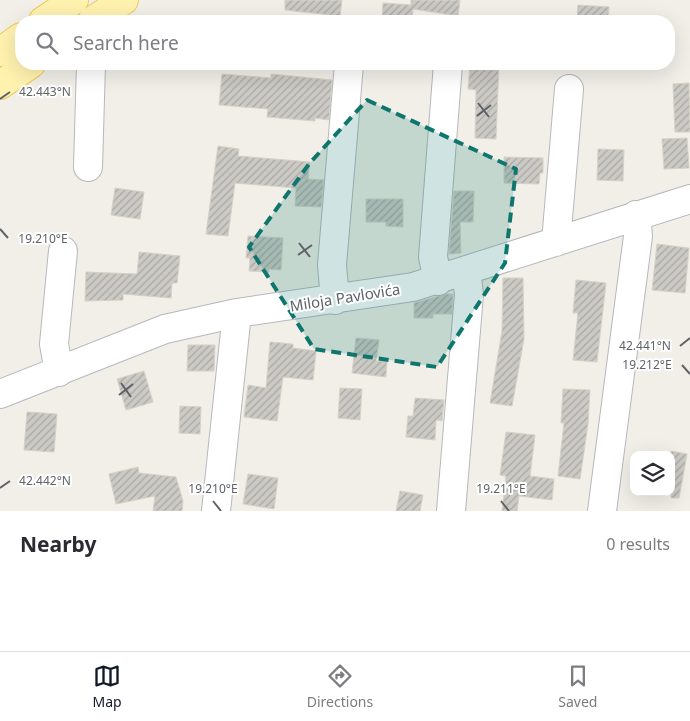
<!DOCTYPE html>
<html lang="en">
<head>
<meta charset="utf-8">
<style>
	:root { --surface:#fff; --page:#f7f7f7; --text:#2b2b33; --muted:#7c7c81; --line:#e1e1e2; --accent:#111827 }
	body { margin:0; font-family:"Noto Sans",sans-serif; background:var(--page); color:var(--text) }
	.controls { position:absolute; right:15px; bottom:15px; display:grid; overflow:hidden; border-radius:10px; box-shadow:0 5px 20px #0002 }
	.controls button { width:45px; height:45px; display:grid; place-items:center; padding:0; border:0; border-bottom:1px solid var(--line); background:var(--surface); color:var(--text); font:25px sans-serif }
	.list { margin:0; padding:0; list-style:none }
	h2 { display:flex; justify-content:space-between; align-items:center; height:65px; margin:0; padding:0 20px; font-size:21px }
	h2 small { font-size:16px; font-weight:400; color:var(--muted) }
	.icon { flex:none; width:28px; height:28px; fill:none; stroke:currentColor; stroke-width:2; stroke-linecap:round; stroke-linejoin:round }
	.map { position:relative; flex:none; width:690px; height:511px; overflow:hidden }
	.search { position:absolute; background:var(--surface); box-shadow:0 5px 20px #0002; left:15px; right:15px; top:15px; height:55px; display:flex; align-items:center; gap:12px; box-sizing:border-box; padding:0 18px; border-radius:20px; color:var(--muted); font-size:19px }
	.sheet { height:140px; background:var(--surface) }
	nav { display:flex; justify-content:space-around; align-items:center; box-sizing:border-box; height:70px; border-top:1px solid var(--line); background:var(--surface); font-size:14px; color:var(--muted) }
	nav a { display:grid; justify-items:center; gap:2px }
	nav .on { color:var(--accent) }
	.map>svg:first-child { display:block }
	.building { fill:url(#building-hatch); stroke:#d6d1c6 }
	.lines { fill:none; stroke-linecap:round; stroke-linejoin:round }
	.minor-casing { stroke:#b5b8bc; stroke-width:30 }
	.major-casing { stroke:#f2c960; stroke-width:30 }
	.minor { stroke:#fff; stroke-width:28 }
	.major { stroke:#fff2af; stroke-width:28 }
	.marked { fill:#0f766e; fill-opacity:0.2; stroke:#0f766e; stroke-width:4; stroke-dasharray:10 6; stroke-linejoin:round }
	.ticks { fill:none; stroke:#5f6368; stroke-width:2 }
	.labels { text-anchor:middle; stroke-width:4; stroke-linejoin:round; paint-order:stroke }
	.street-label { font-size:15px; fill:#5f6368; stroke:#fff }
	.ticks-label { font-size:12px; text-anchor:middle; fill:#5f6368; stroke:#fff; stroke-width:4; stroke-linejoin:round; paint-order:stroke }
</style>
</head>
<body>
<div class="map">
<svg width="690" height="511" viewBox="0 0 690 511">
	<defs>
		<pattern id="building-hatch" width="6" height="6" patternUnits="userSpaceOnUse" patternTransform="scale(1.25)"><rect width="6" height="6" fill="#cccac5"/><path d="M-1 1l2-2M0 6l6-6M5 7l2-2" fill="none" stroke="#a9a8a4"/></pattern>
	</defs>
	<rect width="100%" height="100%" fill="#f1efe8"/>
	<path class="building" d="M285 0H342L340 16 285 10Z
		M411 0H460L458 16 413 9 412 21H382L383 3 411 5Z
		M578 5 609 7 608 21H577Z
		M470 64H499L496 139 475 138 476 90 468 89Z
		M222 74 271 78V74L332 80 329 120 315 118V121L267 117 268 109 219 105Z
		M689 83 690 132H675L673 84Z
		M687 138 689 168 664 169 662 139Z
		M218 146 239 149 238 156 310 162 308 179 324 180 321 207 295 206 296 188 235 183 228 236 206 234Z
		M598 149 624 150 623 181 597 180Z
		M504 157 543 158V173H540L539 184 504 183Z
		M115 188 144 192 140 219 111 215Z
		M454 191H474L473 222H460L461 253 449 254Z
		M366 199H403V227L386 226V222H366Z
		M248 236 283 238 281 270 269 269V272L249 271 250 258H246Z
		M657 244 689 248 685 293 652 290Z
		M139 252 180 256 177 283H172L171 298 123 294V300L85 301 86 272 137 274Z
		M503 278H523L524 339 512 406 490 403 502 331Z
		M576 280 606 283 597 362 573 360 578 313H573Z
		M446 294H453L452 314H433V318H414V303Z
		M356 338 379 340 376 361H387L386 377 352 373Z
		M270 342 293 344V348L316 351 313 380 283 377 277 421 244 417 248 385 266 388Z
		M188 345H215L214 371H187Z
		M144 371 153 402 126 410 117 379Z
		M340 388 362 389 360 420 338 418Z
		M563 389 590 390 588 424 580 479 558 476 564 423H561Z
		M415 398 444 400 442 421 436 420 435 440 406 437 408 416H413Z
		M180 406 201 407 200 434 179 433Z
		M27 412 57 414 54 452 24 450Z
		M506 432 535 435 530 476 554 479 552 500 519 496 517 511H502L506 476 500 475Z
		M671 451 687 454 679 498H671Z
		M138 467 139 473 176 477 183 501 182 511H153L155 496 116 504 109 474Z
		M248 474 278 478 274 509 243 504Z
		M400 491 423 495 420 511H396Z"/>
	<g class="lines">
		<g class="minor-casing">
			<path id="minor" d="M88 167 91 64
				M556 242 569 89
				M438 281 433 257 448 64
				M335 300 332 265 349 64
				M59 372 54 344 63 251
				M0 394 165 329 237 313 413 287 690 199
				M216 511 237 313
				M451 511 469 294 466 271
				M602 511 638 236 636 215"/>
		</g>
		<g class="major-casing">
			<path id="major" d="M43 21 74 0
				M92 21 124 0
				M0 52 21 37
				M0 85 31 64"/>
		</g>
		<use href="#minor" class="minor"/>
		<use href="#major" class="major"/>
	</g>
	<path class="marked" d="M367 100 516 169 505 263 437 367 314 349 249 247 309 164Z"/>
	<path class="ticks" d="M0 99 10 92M478 103 489 117M477 116 491 105M0 229 8 238M299 243 310 257M298 255 312 245M680 346 690 338M682 365 690 374M121 383 131 397M119 395 133 384M0 488 10 481M213 501 221 511M501 501 509 511"/>
	<g class="labels">
		<g class="street-label">
			<text transform="translate(345 298) rotate(-9)" y="5">Miloja Pavlovića</text>
		</g>
	</g>
	<g class="ticks-label">
		<text x="45" y="96">42.443°N</text>
		<text x="43" y="243">19.210°E</text>
		<text x="645" y="350">42.441°N</text>
		<text x="647" y="369">19.212°E</text>
		<text x="45" y="485">42.442°N</text>
		<text x="213" y="493">19.210°E</text>
		<text x="501" y="493">19.211°E</text>
	</g>
</svg>
<div class="controls">
<button><svg class="icon" aria-label="layers" viewBox="0 0 24 24"><path d="M12 4l9 5-9 5-9-5zM3 14l9 5 9-5"/></svg></button>
</div>
<div class="search"><svg class="icon" aria-label="search" viewBox="0 0 24 24"><circle cx="10" cy="10" r="6"/><path d="M15 15l6 6"/></svg>Search here</div>
</div>
<section class="sheet">
<h2>Nearby<small>0 results</small></h2>
<ul class="list">
</ul>
</section>
<nav>
<a class="on"><svg class="icon" aria-label="map" viewBox="0 0 24 24"><path d="M3 6l6-2 6 2 6-2v14l-6 2-6-2-6 2zM9 4v14M15 6v14"/></svg>Map</a>
<a><svg class="icon" aria-label="directions" viewBox="0 0 24 24"><path d="M12 3l9 9-9 9-9-9zM9 14v-3h6M13 9l2 2-2 2"/></svg>Directions</a>
<a><svg class="icon" aria-label="saved" viewBox="0 0 24 24"><path d="M7 4h10v16l-5-4-5 4z"/></svg>Saved</a>
</nav>
</body>
</html>
